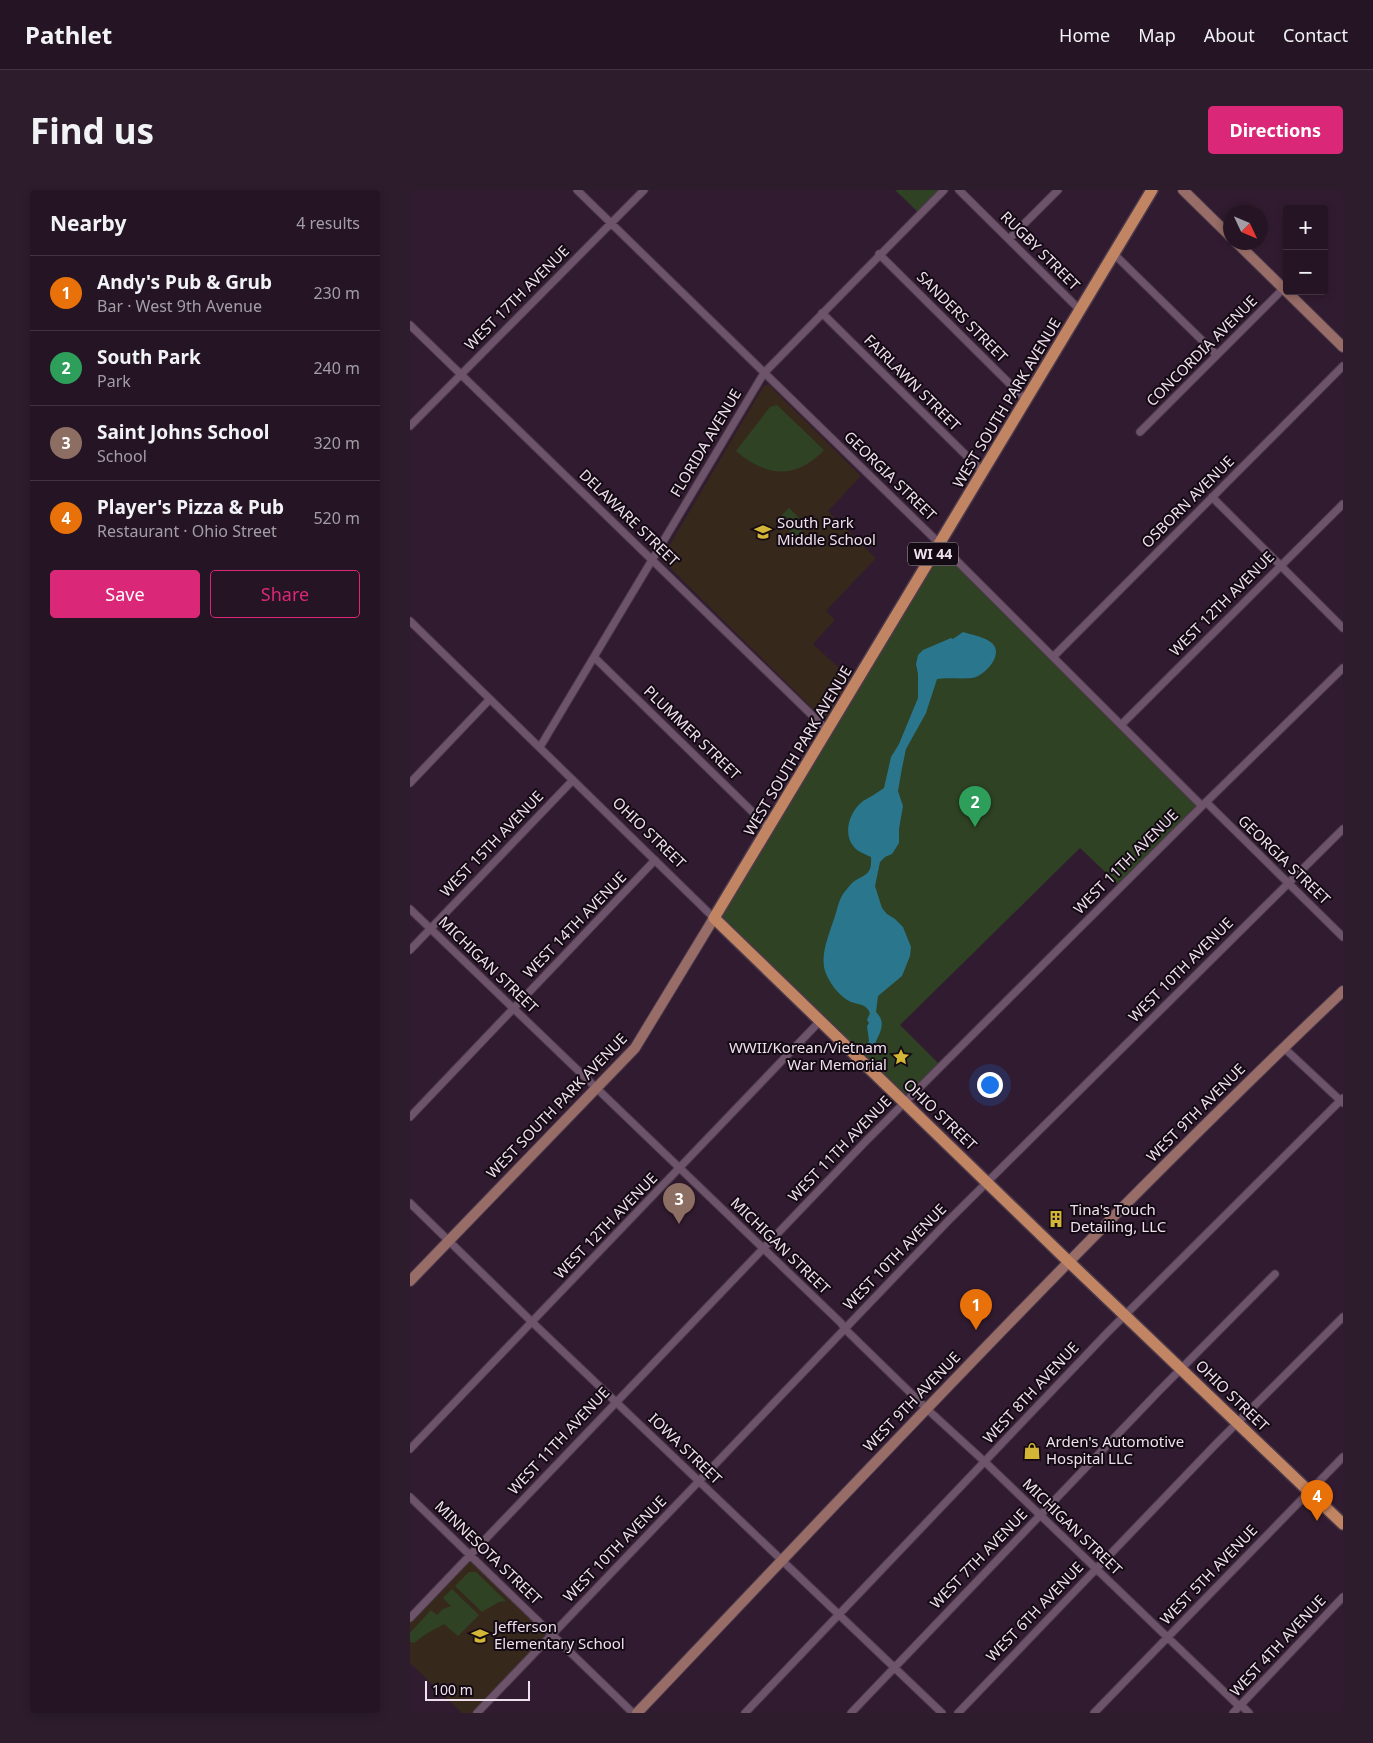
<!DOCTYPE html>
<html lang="en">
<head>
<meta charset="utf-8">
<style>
	:root { --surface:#251424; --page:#2d1d2c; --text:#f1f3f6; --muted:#a39ea6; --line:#423341; --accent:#db2777 }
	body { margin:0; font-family:"Noto Sans",sans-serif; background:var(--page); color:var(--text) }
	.controls { position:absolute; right:15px; top:15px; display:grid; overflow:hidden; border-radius:5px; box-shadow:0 2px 8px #0003 }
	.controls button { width:45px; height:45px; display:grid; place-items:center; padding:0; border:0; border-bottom:1px solid var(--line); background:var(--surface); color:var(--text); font:25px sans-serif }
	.compass { position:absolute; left:813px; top:15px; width:45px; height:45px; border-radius:50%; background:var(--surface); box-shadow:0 2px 8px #0003; rotate:134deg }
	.scale { position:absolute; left:15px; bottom:12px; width:105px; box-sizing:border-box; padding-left:5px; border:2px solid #efe0ed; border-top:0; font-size:14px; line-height:18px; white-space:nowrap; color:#efe0ed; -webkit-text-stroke:4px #130a13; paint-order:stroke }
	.you { position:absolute; left:579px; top:894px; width:18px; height:18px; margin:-12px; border:4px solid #fff; border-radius:50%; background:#1a73e8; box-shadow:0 0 0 8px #1a73e833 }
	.badge { display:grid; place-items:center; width:32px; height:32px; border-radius:50%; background:var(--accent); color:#fff; font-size:16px; font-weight:700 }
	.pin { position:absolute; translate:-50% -41px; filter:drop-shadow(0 1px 2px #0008) }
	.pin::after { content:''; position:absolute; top:26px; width:18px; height:15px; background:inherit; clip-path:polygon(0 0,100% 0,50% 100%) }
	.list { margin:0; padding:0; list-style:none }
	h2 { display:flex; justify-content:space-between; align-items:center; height:65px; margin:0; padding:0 20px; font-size:21px }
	h2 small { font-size:16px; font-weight:400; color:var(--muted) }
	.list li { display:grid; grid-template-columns:32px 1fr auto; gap:15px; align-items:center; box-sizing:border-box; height:75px; padding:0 20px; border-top:1px solid var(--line) }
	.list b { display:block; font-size:19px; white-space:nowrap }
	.list p { margin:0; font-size:16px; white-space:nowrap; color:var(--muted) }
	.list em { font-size:16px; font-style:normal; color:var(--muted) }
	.actions { display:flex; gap:10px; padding:15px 20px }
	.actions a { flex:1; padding:11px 0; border:1px solid var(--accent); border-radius:5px; text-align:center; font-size:18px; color:var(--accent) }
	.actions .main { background:var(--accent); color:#fff }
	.map { position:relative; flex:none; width:933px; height:1523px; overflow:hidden; border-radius:5px }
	header { display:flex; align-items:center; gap:30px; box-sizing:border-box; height:70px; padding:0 25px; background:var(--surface); border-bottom:1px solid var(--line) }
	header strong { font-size:24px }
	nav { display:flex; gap:28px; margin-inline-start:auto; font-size:18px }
	.intro { display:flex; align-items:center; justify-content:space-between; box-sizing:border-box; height:120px; padding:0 30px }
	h1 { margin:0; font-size:35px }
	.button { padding:12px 22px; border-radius:5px; background:var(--accent); color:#fff; font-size:18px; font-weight:700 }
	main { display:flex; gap:30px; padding:0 30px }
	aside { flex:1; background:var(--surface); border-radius:5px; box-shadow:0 2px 8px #0003 }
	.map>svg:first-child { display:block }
	.industrial { fill:#37281c }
	.green { fill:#2f4223 }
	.water { fill:#2a768d }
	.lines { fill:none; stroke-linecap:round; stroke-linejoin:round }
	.street-casing { stroke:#4c3a4b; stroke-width:9 }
	.secondary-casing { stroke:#4c3a4b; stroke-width:12 }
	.primary-casing { stroke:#4c3a4b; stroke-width:14 }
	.street { stroke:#6d546b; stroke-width:7 }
	.secondary { stroke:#986c67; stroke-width:10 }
	.primary { stroke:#c28563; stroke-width:11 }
	.labels { text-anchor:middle; stroke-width:4; stroke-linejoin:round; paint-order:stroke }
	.shield { fill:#130a13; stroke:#ada0ac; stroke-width:1 }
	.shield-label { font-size:14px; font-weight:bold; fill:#efe0ed }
	.street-label { font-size:15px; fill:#efe0ed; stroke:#130a13 }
	.poi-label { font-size:15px; fill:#efe0ed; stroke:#130a13; text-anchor:start }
</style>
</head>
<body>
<header>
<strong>Pathlet</strong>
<nav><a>Home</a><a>Map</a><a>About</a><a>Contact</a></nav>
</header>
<div class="intro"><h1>Find us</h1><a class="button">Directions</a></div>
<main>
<aside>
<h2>Nearby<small>4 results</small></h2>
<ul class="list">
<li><span class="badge" style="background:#e8710a">1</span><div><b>Andy's Pub &amp; Grub</b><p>Bar · West 9th Avenue</p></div><em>230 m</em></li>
<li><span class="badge" style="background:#2e9e5b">2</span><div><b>South Park</b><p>Park</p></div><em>240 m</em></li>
<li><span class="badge" style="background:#8d6e63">3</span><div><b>Saint Johns School</b><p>School</p></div><em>320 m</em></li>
<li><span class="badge" style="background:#e8710a">4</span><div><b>Player's Pizza &amp; Pub</b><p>Restaurant · Ohio Street</p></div><em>520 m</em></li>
</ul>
<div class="actions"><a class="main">Save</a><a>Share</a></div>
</aside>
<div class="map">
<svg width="933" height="1523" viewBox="0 0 933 1523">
	<rect width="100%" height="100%" fill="#311b30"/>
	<path class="industrial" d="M356 195H359L451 286 418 321 466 368 416 421 425 430 403 454 440 488 419 524 414 527 410 526 376 492 253 371 252 368 353 197Z
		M60 1366 143 1444 67 1523H52L0 1473V1428Z"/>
	<path class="green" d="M485 0H533L510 24Z
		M367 215 414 260C386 290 356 287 326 261L360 217Z
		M379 318 397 336 385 347 368 329Z
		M530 354 792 616 711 697 670 658 490 835 531 876 495 912 304 728Z
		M59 1382H66L96 1411 89 1412 72 1422 45 1396Z
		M42 1399 69 1425 48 1446 34 1434 16 1444 4 1453 0 1452V1443L21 1420 27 1425 33 1419 41 1416 33 1408Z"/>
	<path class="water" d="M553 442C562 445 571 446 579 451 596 461 578 482 566 487 557 490 538 487 527 489L516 523 496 559 492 578 488 601 493 616 489 639V653L482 664 475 667 470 672 465 696 472 718 477 724 485 729 493 737 501 757 500 766 492 786 468 806 466 822C475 831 472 839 467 849 464 856 464 860 459 864L455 860 459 851 457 836 459 833 457 830 460 823C456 813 447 815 439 811 428 805 419 792 415 781 410 764 419 745 424 729 427 721 428 712 433 704 437 699 441 693 446 690 458 684 462 682 461 667 455 664 448 662 444 657 432 643 440 621 453 611 460 607 467 603 474 598L481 567 489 554 508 508V484L506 474 508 465 513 460 541 448 543 449Z"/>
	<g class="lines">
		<g class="street-casing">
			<path id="street" d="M167 0 530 354 792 616
				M549 0 670 120
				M599 49 648 0
				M469 64 616 210
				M704 64 807 165
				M412 123 573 282
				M0 135 411 534 418 540
				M0 236 234 0
				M730 242 873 99
				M802 307 933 438
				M0 431 304 728
				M643 467 933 176
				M185 468 359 638
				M711 535 933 314
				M130 557 354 183 534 0
				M0 593 80 509
				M796 612 933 747
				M0 719 431 1133 435 1139 517 1219 575 1272 829 1516
				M0 760 163 590
				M873 857 933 913
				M0 927 245 670
				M0 1013 122 1132 532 1523
				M0 1259 410 831
				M0 1307 223 1523
				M0 1428 456 951 792 616 933 478
				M831 1515 839 1523
				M67 1523 539 1030 933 639
				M335 1523 697 1143 933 908
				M441 1523 749 1201 865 1084
				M548 1523 805 1255 933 1127
				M684 1523 933 1267
				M823 1523 933 1407"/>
		</g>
		<g class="secondary-casing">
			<path id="secondary" d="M773 0 821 47
				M826 52 933 157
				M0 1091 225 858 304 728
				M227 1523C459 1279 689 1033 933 801"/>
		</g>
		<g class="primary-casing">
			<path id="primary" d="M742 0 304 728 658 1071 933 1334"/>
		</g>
		<use href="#street" class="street"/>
		<use href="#secondary" class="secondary"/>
		<use href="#primary" class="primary"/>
	</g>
	<defs>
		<g id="school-bare" transform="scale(1.35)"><path d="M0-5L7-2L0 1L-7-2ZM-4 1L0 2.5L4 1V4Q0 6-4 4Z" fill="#d3b635" stroke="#130a13" stroke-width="2.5" paint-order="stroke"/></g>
		<g id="sight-bare" transform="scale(1.35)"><path d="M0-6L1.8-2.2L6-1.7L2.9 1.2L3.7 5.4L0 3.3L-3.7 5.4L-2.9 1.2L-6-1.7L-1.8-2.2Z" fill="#d3b635" stroke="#130a13" stroke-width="2.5" paint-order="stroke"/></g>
		<g id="building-bare" transform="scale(1.35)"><path d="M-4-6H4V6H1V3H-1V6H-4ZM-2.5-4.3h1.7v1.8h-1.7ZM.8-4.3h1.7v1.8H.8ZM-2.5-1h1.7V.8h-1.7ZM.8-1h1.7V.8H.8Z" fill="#d3b635" stroke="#130a13" stroke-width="2.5" paint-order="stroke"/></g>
		<g id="shop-bare" transform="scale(1.35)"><path d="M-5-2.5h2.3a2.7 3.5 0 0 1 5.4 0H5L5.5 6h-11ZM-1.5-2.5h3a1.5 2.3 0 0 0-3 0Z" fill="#d3b635" stroke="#130a13" stroke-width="2.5" paint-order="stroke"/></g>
	</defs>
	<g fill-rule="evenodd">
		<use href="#school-bare" x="353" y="342"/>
		<use href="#sight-bare" x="491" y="867"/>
		<use href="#building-bare" x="646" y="1029"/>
		<use href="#shop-bare" x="622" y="1261"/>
		<use href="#school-bare" x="70" y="1446"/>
	</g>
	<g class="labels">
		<rect class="shield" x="498" y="352.5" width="50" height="23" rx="4"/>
		<g class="shield-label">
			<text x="523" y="369">WI 44</text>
		</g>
		<g class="street-label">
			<text transform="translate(630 61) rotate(45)" y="5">RUGBY STREET</text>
			<text transform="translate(107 108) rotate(-45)" y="5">WEST 17TH AVENUE</text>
			<text transform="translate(552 127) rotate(45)" y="5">SANDERS STREET</text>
			<text transform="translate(792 161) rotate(-45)" y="5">CONCORDIA AVENUE</text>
			<text transform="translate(502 193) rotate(45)" y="5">FAIRLAWN STREET</text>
			<text transform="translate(597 213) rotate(-59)" y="5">WEST SOUTH PARK AVENUE</text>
			<text transform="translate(296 253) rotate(-59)" y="5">FLORIDA AVENUE</text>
			<text transform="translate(480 286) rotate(44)" y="5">GEORGIA STREET</text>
			<text transform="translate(778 312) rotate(-45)" y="5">OSBORN AVENUE</text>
			<text transform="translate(219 328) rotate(44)" y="5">DELAWARE STREET</text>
			<text transform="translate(812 414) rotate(-45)" y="5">WEST 12TH AVENUE</text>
			<text transform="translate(282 543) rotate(44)" y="5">PLUMMER STREET</text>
			<text transform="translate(388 561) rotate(-59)" y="5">WEST SOUTH PARK AVENUE</text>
			<text transform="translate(239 643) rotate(44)" y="5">OHIO STREET</text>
			<text transform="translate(82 654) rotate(-46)" y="5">WEST 15TH AVENUE</text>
			<text transform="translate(874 670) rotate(44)" y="5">GEORGIA STREET</text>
			<text transform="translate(716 672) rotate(-45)" y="5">WEST 11TH AVENUE</text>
			<text transform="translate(165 735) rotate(-46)" y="5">WEST 14TH AVENUE</text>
			<text transform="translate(78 775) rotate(44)" y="5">MICHIGAN STREET</text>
			<text transform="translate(771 780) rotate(-45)" y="5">WEST 10TH AVENUE</text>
			<text transform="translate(147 916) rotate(-46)" y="5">WEST SOUTH PARK AVENUE</text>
			<text transform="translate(786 923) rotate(-45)" y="5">WEST 9TH AVENUE</text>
			<text transform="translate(530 925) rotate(44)" y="5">OHIO STREET</text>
			<text transform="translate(430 959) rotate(-46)" y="5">WEST 11TH AVENUE</text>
			<text transform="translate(196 1036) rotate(-46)" y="5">WEST 12TH AVENUE</text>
			<text transform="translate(370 1056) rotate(44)" y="5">MICHIGAN STREET</text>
			<text transform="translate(485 1067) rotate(-46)" y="5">WEST 10TH AVENUE</text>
			<text transform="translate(621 1203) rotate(-47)" y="5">WEST 8TH AVENUE</text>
			<text transform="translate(822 1206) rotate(44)" y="5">OHIO STREET</text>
			<text transform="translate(502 1212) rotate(-46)" y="5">WEST 9TH AVENUE</text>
			<text transform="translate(149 1251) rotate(-47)" y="5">WEST 11TH AVENUE</text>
			<text transform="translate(275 1259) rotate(44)" y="5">IOWA STREET</text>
			<text transform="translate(662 1337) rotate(44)" y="5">MICHIGAN STREET</text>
			<text transform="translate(205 1359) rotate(-46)" y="5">WEST 10TH AVENUE</text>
			<text transform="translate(78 1363) rotate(44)" y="5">MINNESOTA STREET</text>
			<text transform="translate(569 1369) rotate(-46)" y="5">WEST 7TH AVENUE</text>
			<text transform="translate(799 1385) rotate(-46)" y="5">WEST 5TH AVENUE</text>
			<text transform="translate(625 1422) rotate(-46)" y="5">WEST 6TH AVENUE</text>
			<text transform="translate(868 1456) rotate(-47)" y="5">WEST 4TH AVENUE</text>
		</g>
		<g class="poi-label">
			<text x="367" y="338">South Park<tspan x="367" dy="17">Middle School</tspan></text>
			<text x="477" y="863" text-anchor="end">WWII/Korean/Vietnam<tspan x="477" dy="17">War Memorial</tspan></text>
			<text x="660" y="1025">Tina's Touch<tspan x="660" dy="17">Detailing, LLC</tspan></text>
			<text x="636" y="1257">Arden's Automotive<tspan x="636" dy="17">Hospital LLC</tspan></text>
			<text x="84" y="1442">Jefferson<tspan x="84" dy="17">Elementary School</tspan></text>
		</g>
	</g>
</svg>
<div class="controls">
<button>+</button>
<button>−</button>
</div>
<svg class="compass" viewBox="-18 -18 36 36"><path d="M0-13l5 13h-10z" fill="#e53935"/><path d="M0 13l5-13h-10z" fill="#a39ea6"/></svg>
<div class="scale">100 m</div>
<div class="you"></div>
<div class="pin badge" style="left:566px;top:1140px;background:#e8710a">1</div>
<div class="pin badge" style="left:565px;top:637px;background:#2e9e5b">2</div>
<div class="pin badge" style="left:269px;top:1034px;background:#8d6e63">3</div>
<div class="pin badge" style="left:907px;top:1331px;background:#e8710a">4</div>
</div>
</main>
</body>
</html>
